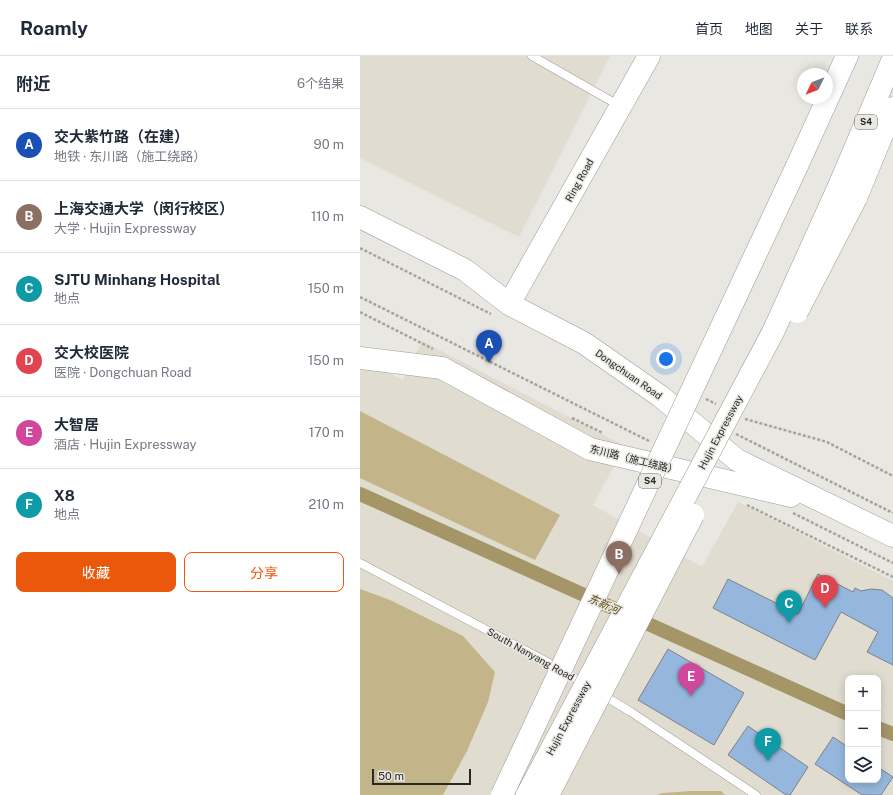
<!DOCTYPE html>
<html lang="zh">
<head>
<meta charset="utf-8">
<style>
	:root { --surface:#fff; --page:#f6f6f7; --text:#1f2937; --muted:#747a83; --line:#e0e1e3; --accent:#ea580c }
	body { margin:0; font-family:"Public Sans","Noto Sans SC",sans-serif; background:var(--page); color:var(--text) }
	.controls { position:absolute; right:12px; bottom:12px; display:grid; overflow:hidden; border-radius:8px; box-shadow:0 2px 10px #0003 }
	.controls button { width:36px; height:36px; display:grid; place-items:center; padding:0; border:0; border-bottom:1px solid var(--line); background:var(--surface); color:var(--text); font:20px sans-serif }
	.compass { position:absolute; left:437px; top:12px; width:36px; height:36px; border-radius:50%; background:var(--surface); box-shadow:0 2px 10px #0003; rotate:227deg }
	.scale { position:absolute; left:12px; bottom:10px; width:99px; box-sizing:border-box; padding-left:4px; border:2px solid #282826; border-top:0; font-size:11px; line-height:14px; white-space:nowrap; color:#282826; -webkit-text-stroke:3px #e9e7e2; paint-order:stroke }
	.you { position:absolute; left:306px; top:303px; width:14px; height:14px; margin:-10px; border:3px solid #fff; border-radius:50%; background:#1a73e8; box-shadow:0 0 0 6px #1a73e833 }
	.badge { display:grid; place-items:center; width:26px; height:26px; border-radius:50%; background:var(--accent); color:#fff; font-size:13px; font-weight:700 }
	.pin { position:absolute; translate:-50% -33px; filter:drop-shadow(0 1px 2px #0008) }
	.pin::after { content:''; position:absolute; top:21px; width:14px; height:12px; background:inherit; clip-path:polygon(0 0,100% 0,50% 100%) }
	.list { margin:0; padding:0; list-style:none }
	h2 { display:flex; justify-content:space-between; align-items:center; height:52px; margin:0; padding:0 16px; font-size:17px }
	h2 small { font-size:13px; font-weight:400; color:var(--muted) }
	.list li { display:grid; grid-template-columns:26px 1fr auto; gap:12px; align-items:center; box-sizing:border-box; height:72px; padding:0 16px; border-top:1px solid var(--line) }
	.list b { display:block; font-size:15px; white-space:nowrap }
	.list p { margin:0; font-size:13px; white-space:nowrap; color:var(--muted) }
	.list em { font-size:13px; font-style:normal; color:var(--muted) }
	.actions { display:flex; gap:8px; padding:12px 16px }
	.actions a { flex:1; padding:9px 0; border:1px solid var(--accent); border-radius:8px; text-align:center; font-size:14px; color:var(--accent) }
	.actions .main { background:var(--accent); color:#fff }
	.icon { flex:none; width:22px; height:22px; fill:none; stroke:currentColor; stroke-width:2; stroke-linecap:round; stroke-linejoin:round }
	.map { position:relative; flex:none; width:533px; height:739px; overflow:hidden }
	header { display:flex; align-items:center; gap:24px; box-sizing:border-box; height:56px; padding:0 20px; background:var(--surface); border-bottom:1px solid var(--line) }
	header strong { font-size:19px }
	nav { display:flex; gap:22px; margin-inline-start:auto; font-size:14px }
	main { display:flex }
	aside { flex:1; background:var(--surface) }
	.map>svg:first-child { display:block }
	.built { fill:#e0dcd0; fill-rule:evenodd }
	.green { fill:#c3b589 }
	.lines { fill:none; stroke-linecap:round; stroke-linejoin:round }
	.canal { stroke:#a59668; stroke-width:14 }
	.building { fill:#96b7dd; stroke:#7e8185 }
	.lane-casing { stroke:#9c9b96; stroke-width:9 }
	.secondary-casing { stroke:#9c9b96; stroke-width:23 }
	.highway-casing { stroke:#9c9b96; stroke-width:23 }
	.path { stroke:#a5a39f; stroke-width:2.5; stroke-dasharray:3 2; stroke-linecap:butt }
	.lane { stroke:#fff; stroke-width:8 }
	.secondary { stroke:#fff; stroke-width:22 }
	.highway { stroke:#fff; stroke-width:22 }
	.highway-bridge-casing { stroke:#9c9b96; stroke-width:23; stroke-linecap:butt }
	.highway-bridge { stroke:#fff; stroke-width:22 }
	.labels { text-anchor:middle; stroke-width:3; stroke-linejoin:round; paint-order:stroke }
	.shield { fill:#e9e7e2; stroke:#62615e; stroke-width:1 }
	.shield-label { font-size:9px; font-weight:bold; fill:#282826 }
	.street-label { font-size:10px; fill:#282826; stroke:#e9e7e2 }
	.water-label { font-size:11px; font-style:italic; fill:#57460b; stroke:#e9e7e2 }
</style>
</head>
<body>
<header>
<strong>Roamly</strong>
<nav><a>首页</a><a>地图</a><a>关于</a><a>联系</a></nav>
</header>
<main>
<aside>
<h2>附近<small>6个结果</small></h2>
<ul class="list">
<li><span class="badge" style="background:#1a4fb4">A</span><div><b>交大紫竹路（在建）</b><p>地铁 · 东川路（施工绕路）</p></div><em>90 m</em></li>
<li><span class="badge" style="background:#8d6e63">B</span><div><b>上海交通大学（闵行校区）</b><p>大学 · Hujin Expressway</p></div><em>110 m</em></li>
<li><span class="badge" style="background:#0f9aa8">C</span><div><b>SJTU Minhang Hospital</b><p>地点</p></div><em>150 m</em></li>
<li><span class="badge" style="background:#e0444e">D</span><div><b>交大校医院</b><p>医院 · Dongchuan Road</p></div><em>150 m</em></li>
<li><span class="badge" style="background:#d1479c">E</span><div><b>大智居</b><p>酒店 · Hujin Expressway</p></div><em>170 m</em></li>
<li><span class="badge" style="background:#0f9aa8">F</span><div><b>X8</b><p>地点</p></div><em>210 m</em></li>
</ul>
<div class="actions"><a class="main">收藏</a><a>分享</a></div>
</aside>
<div class="map">
<svg width="533" height="739" viewBox="0 0 533 739">
	<rect width="100%" height="100%" fill="#e9e7e2"/>
	<path class="built" d="M0 0H250L159 181 0 102Z
		M62 285 265 390 233 449 342 511 378 446 533 525V739H0V303L43 324ZM488 622H518V724H488Z"/>
	<path class="green" d="M0 355 200 459 175 504 0 422Z
		M0 533 30 544 103 580 135 616 128 646 107 695 83 739H0Z
		M331 735H361L365 739H297L303 737Z"/>
	<g class="lines">
		<path class="canal" d="M0 438 488 658
			M518 672 533 678"/>
	</g>
	<path class="building" d="M458 518 493 536 495 532 501 535 511 533 522 534 533 542V609L507 596 518 576 481 556 455 604 353 552 368 523 438 558Z
		M308 593 384 637 354 689 278 644Z
		M388 670 448 711 430 739H426L368 699Z
		M473 681 488 691V724H518V711L533 721 521 739H502L455 708Z"/>
	<g class="lines">
		<g class="lane-casing">
			<path id="lane" d="M172 0 260 50
				M0 507 193 609 224 628
				M241 638 271 656 396 739"/>
		</g>
		<g class="secondary-casing">
			<path id="secondary" d="M0 161 105 214 149 248 224 287 300 340 377 404 533 480
				M149 248 289 0
				M0 302 82 312 230 393 431 440"/>
		</g>
		<g class="highway-casing">
			<path id="highway" d="M437 110 487 0
				M479 130 533 3
				M496 142 533 52"/>
		</g>
		<path class="path" d="M0 192 131 258
			M0 241 289 385
			M0 256 73 293
			M346 343 356 348
			M212 362 243 377
			M385 363 467 386 533 420
			M376 378 533 457
			M387 449 533 521
			M433 457 533 507"/>
		<use href="#lane" class="lane"/>
		<use href="#secondary" class="secondary"/>
		<use href="#highway" class="highway"/>
		<g class="highway-bridge-casing">
			<path id="highway-bridge" d="M437 256 496 142
				M142 739 437 110
				M167 739 414 274 479 130
				M188 739 333 459"/>
		</g>
		<use href="#highway-bridge" class="highway-bridge"/>
	</g>
	<g class="labels">
		<g class="shield">
			<rect x="495" y="59" width="22" height="14" rx="3"/>
			<rect x="279" y="418" width="22" height="14" rx="3"/>
		</g>
		<g class="shield-label">
			<text x="506" y="69">S4</text>
			<text x="290" y="428">S4</text>
		</g>
		<g class="street-label">
			<text transform="translate(219 124) rotate(-61)" y="4">Ring Road</text>
			<text transform="translate(269 318) rotate(35)" y="4">Dongchuan Road</text>
			<text transform="translate(360 376) rotate(-62)" y="4">Hujin Expressway</text>
			<text transform="translate(274 403) rotate(14)" y="4">东川路（施工绕路）</text>
			<text transform="translate(171 598) rotate(29)" y="4">South Nanyang Road</text>
			<text transform="translate(208 662) rotate(-62)" y="4">Hujin Expressway</text>
		</g>
		<g class="water-label">
			<text transform="translate(244 548) rotate(24)" y="4">东新河</text>
		</g>
	</g>
</svg>
<div class="controls">
<button>+</button>
<button>−</button>
<button><svg class="icon" aria-label="layers" viewBox="0 0 24 24"><path d="M12 4l9 5-9 5-9-5zM3 14l9 5 9-5"/></svg></button>
</div>
<svg class="compass" viewBox="-18 -18 36 36"><path d="M0-13l5 13h-10z" fill="#e53935"/><path d="M0 13l5-13h-10z" fill="#747a83"/></svg>
<div class="scale">50 m</div>
<div class="you"></div>
<div class="pin badge" style="left:129px;top:307px;background:#1a4fb4">A</div>
<div class="pin badge" style="left:259px;top:518px;background:#8d6e63">B</div>
<div class="pin badge" style="left:429px;top:567px;background:#0f9aa8">C</div>
<div class="pin badge" style="left:465px;top:552px;background:#e0444e">D</div>
<div class="pin badge" style="left:331px;top:640px;background:#d1479c">E</div>
<div class="pin badge" style="left:408px;top:705px;background:#0f9aa8">F</div>
</div>
</main>
</body>
</html>
